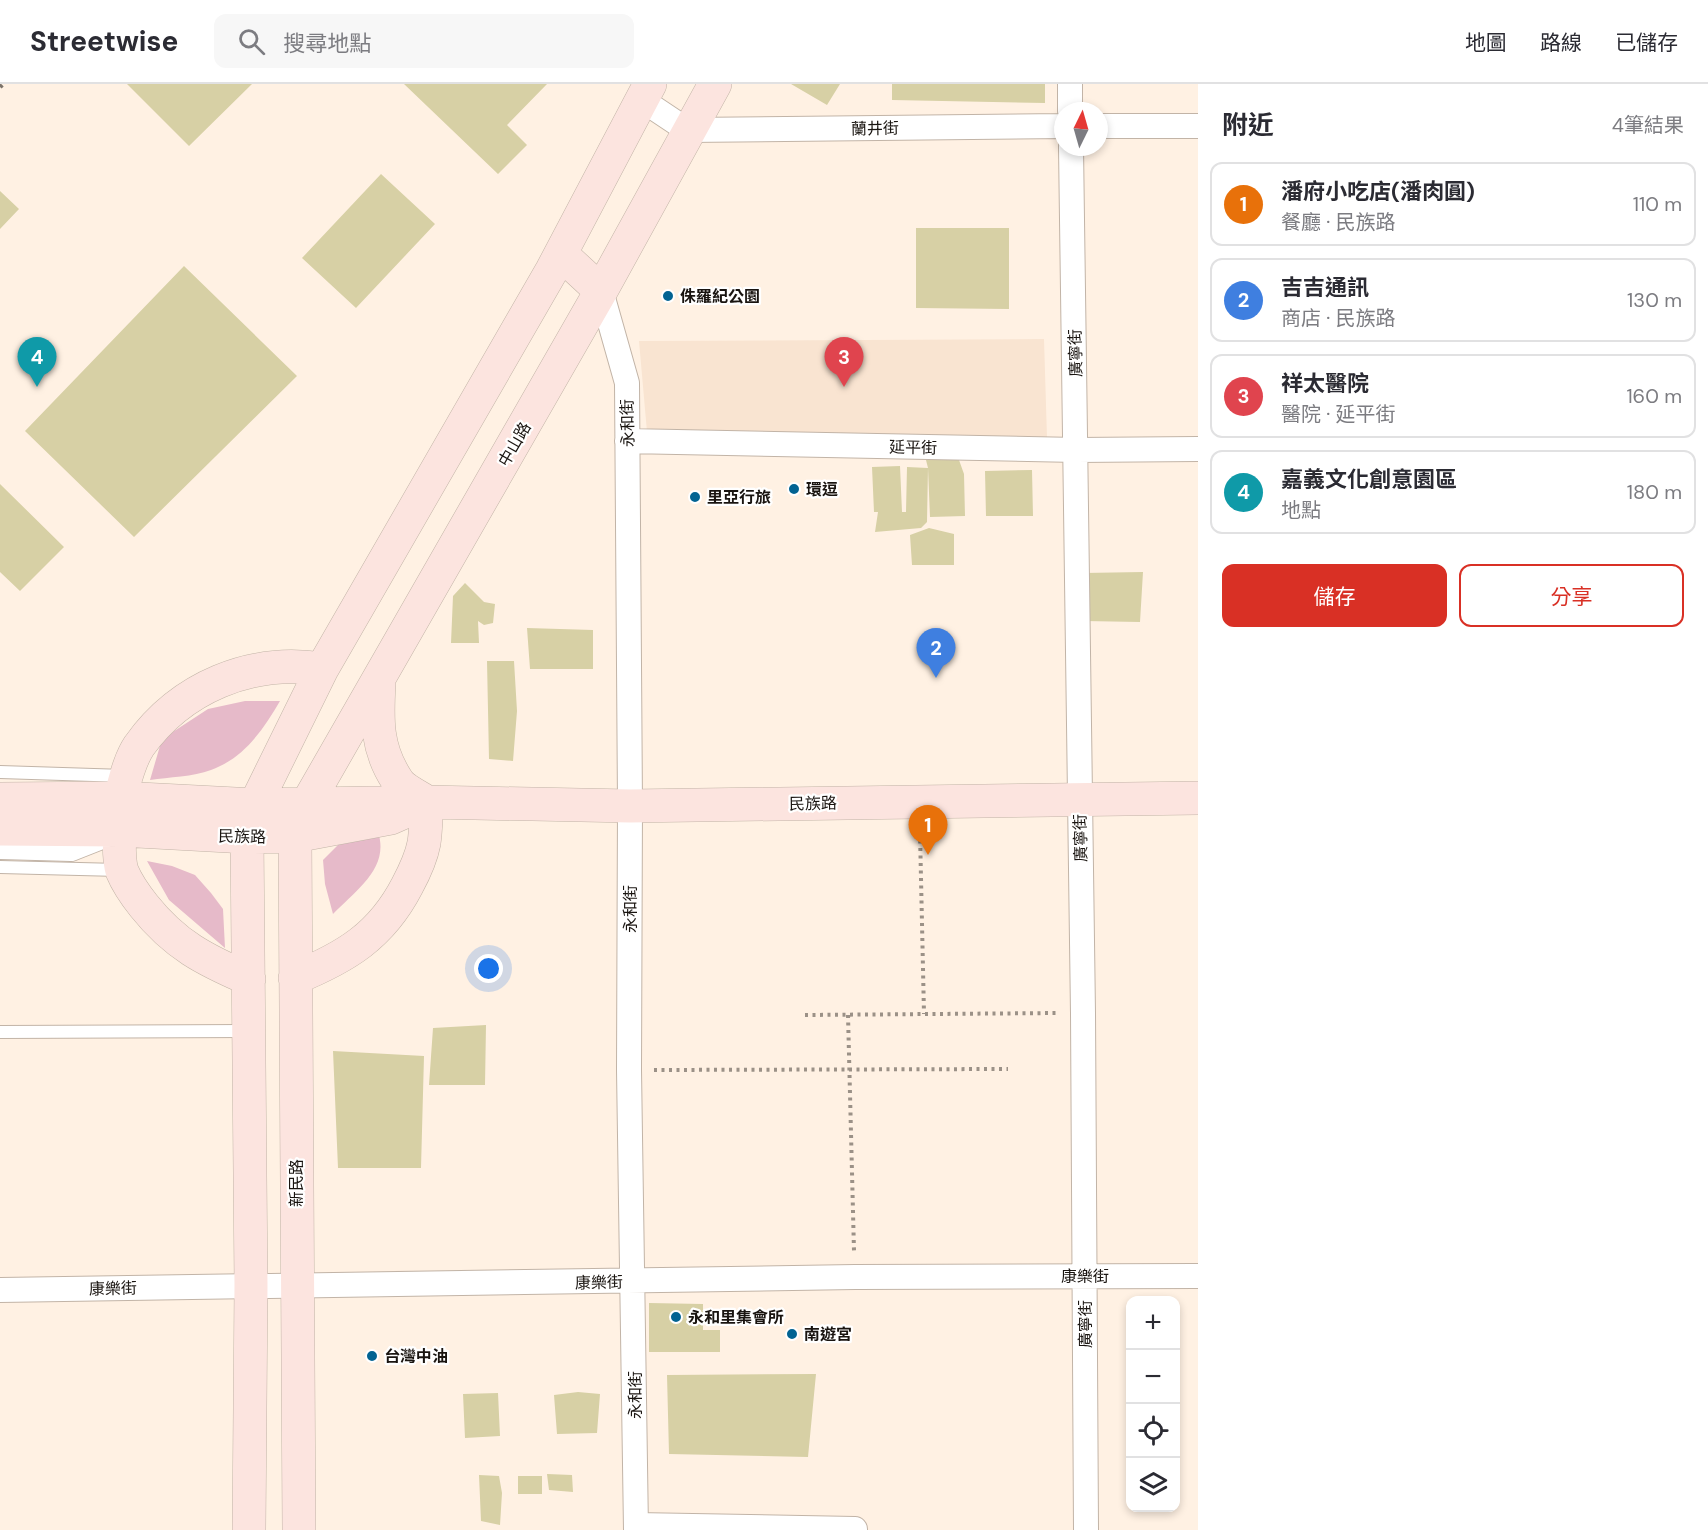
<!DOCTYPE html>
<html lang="zh-TW">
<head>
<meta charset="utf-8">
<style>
	:root { --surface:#fff; --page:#f7f7f7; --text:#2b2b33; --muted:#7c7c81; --line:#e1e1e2; --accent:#d93025 }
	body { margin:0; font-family:"DM Sans","Noto Sans TC",sans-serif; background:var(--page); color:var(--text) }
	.controls { position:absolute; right:18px; bottom:18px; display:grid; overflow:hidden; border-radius:12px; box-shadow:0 3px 9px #0003 }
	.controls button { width:54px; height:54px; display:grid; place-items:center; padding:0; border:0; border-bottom:2px solid var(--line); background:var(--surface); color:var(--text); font:30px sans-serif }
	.compass { position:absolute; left:1054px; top:18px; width:54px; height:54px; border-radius:50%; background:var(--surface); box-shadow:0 3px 9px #0003; rotate:5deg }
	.you { position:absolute; left:489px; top:885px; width:21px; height:21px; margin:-15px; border:4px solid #fff; border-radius:50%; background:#1a73e8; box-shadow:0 0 0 9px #1a73e833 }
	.badge { display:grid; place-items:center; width:39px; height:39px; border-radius:50%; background:var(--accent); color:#fff; font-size:20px; font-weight:700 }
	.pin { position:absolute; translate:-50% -50px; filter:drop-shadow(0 2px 3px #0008) }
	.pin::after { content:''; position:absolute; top:32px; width:21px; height:18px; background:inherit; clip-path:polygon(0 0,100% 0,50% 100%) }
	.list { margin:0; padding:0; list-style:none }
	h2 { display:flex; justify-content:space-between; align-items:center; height:78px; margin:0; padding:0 24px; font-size:26px }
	h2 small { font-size:20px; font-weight:400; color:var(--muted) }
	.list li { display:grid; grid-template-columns:39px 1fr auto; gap:18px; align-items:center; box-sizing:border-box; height:84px; margin:0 12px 12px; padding:0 12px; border:2px solid var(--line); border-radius:12px }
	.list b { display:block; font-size:22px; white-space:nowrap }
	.list p { margin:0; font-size:20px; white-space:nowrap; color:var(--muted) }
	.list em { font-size:20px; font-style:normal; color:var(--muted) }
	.actions { display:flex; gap:12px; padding:18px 24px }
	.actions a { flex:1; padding:14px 0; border:2px solid var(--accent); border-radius:12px; text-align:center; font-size:21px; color:var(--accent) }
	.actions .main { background:var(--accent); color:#fff }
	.icon { flex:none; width:33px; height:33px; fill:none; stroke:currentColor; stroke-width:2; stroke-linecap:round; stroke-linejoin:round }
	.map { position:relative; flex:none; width:1198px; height:1446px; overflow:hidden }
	header { display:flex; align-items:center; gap:36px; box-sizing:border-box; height:84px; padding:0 30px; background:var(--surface); border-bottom:2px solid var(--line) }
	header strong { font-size:28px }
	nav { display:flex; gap:33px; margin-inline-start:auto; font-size:21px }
	.search { width:420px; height:54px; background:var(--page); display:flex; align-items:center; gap:15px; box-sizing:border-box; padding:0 21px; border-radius:12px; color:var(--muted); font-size:22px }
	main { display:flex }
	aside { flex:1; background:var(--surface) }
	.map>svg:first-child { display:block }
	.built { fill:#f9e4d1 }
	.green { fill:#e6bac9 }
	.building { fill:#d7d0a5 }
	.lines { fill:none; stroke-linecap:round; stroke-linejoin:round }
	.lane-casing { stroke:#c2b4a7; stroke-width:14 }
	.street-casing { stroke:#c2b4a7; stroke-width:26 }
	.secondary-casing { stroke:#c2b4a7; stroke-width:34 }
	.path { stroke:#9b9187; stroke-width:4; stroke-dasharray:3 4.5; stroke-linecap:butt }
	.lane { stroke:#fff; stroke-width:12 }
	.street { stroke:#fff; stroke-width:24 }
	.secondary { stroke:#fce4df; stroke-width:33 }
	.rail { stroke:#7c746b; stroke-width:4.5; stroke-dasharray:3 6; stroke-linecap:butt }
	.poi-dot { fill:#026392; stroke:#fff; stroke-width:2 }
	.labels { text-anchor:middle; stroke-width:4.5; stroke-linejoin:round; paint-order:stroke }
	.street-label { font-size:16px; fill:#191410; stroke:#fff }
	.poi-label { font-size:16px; font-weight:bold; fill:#191410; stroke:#fff; text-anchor:start }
</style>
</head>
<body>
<header>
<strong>Streetwise</strong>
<div class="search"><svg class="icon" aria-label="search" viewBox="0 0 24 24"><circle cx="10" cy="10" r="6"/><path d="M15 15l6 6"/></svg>搜尋地點</div>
<nav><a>地圖</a><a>路線</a><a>已儲存</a></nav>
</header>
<main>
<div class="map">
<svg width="1198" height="1446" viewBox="0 0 1198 1446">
	<rect width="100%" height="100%" fill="#fff1e3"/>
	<path class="built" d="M1044 255 1047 354 647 348 639 257Z"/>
	<path class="green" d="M245 617H280C263 646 244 674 211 686 193 693 169 693 150 696L162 655 208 625Z
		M378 748C390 784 356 806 333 830L325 800 323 776 339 760Z
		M147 777 172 782 195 791 211 809 223 825 225 864 169 816Z"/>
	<path class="building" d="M127 0H252L189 62Z
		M404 0H547L507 41 527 61 498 90Z
		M791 0H840L827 21Z
		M892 0H1045V19L892 16Z
		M381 90 435 140 356 224 302 174Z
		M0 107 19 125 0 145Z
		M916 144H1009V225L916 224Z
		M184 182 297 292 134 453 25 347Z
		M926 376H959L964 390 965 432 930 433 928 384 927 438 921 444 875 448 878 428H874L872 383 900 382 902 428H906L907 383 928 384Z
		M1032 386 1033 432H986L985 387Z
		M0 400 64 463 20 507 0 488Z
		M929 444 954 450V481H912L910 451Z
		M1143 488 1140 538 1084 537 1083 489Z
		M465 499 484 518 495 520 493 539 484 541 478 537 479 559H451L453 512Z
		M527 544 593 546V585H530Z
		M487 577H514L517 627 513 677 489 675Z
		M486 941 485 1001H429L433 944Z
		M333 967 424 972 421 1084H338Z
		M649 1219 703 1220V1246H720V1268H649Z
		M816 1290 808 1373 669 1370 667 1291Z
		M578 1308 600 1310 597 1349 557 1350 554 1311Z
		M498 1309 500 1352 465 1354 463 1310Z
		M547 1390 572 1391 573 1408 549 1406Z
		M479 1391 499 1392 502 1409 500 1441 481 1437Z
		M518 1392H542V1410H518Z"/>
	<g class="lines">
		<g class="lane-casing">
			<path id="lane" d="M0 688 125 692
				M0 783 119 786
				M0 948 248 947"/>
		</g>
		<g class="street-casing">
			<path id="street" d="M1070 0V27
				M642 16 687 46 1063 42
				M1099 42H1198
				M1071 63 1083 929 1086 1446
				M601 207 627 299 630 722 629 986 636 1446
				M627 357 1077 366 1198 365
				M0 763 71 765 109 750
				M0 1206 855 1193 1198 1192
				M636 1441 855 1445"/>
		</g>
		<g class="secondary-casing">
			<path id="secondary" d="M561 170 601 207
				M120 714C125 697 129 677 139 662 181 603 251 574 322 585
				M0 715 120 714 255 721 427 718C418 712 402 705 397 696 376 664 377 636 379 600
				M0 745 119 746 247 753 295 752 391 734 427 718 630 722 1198 714
				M119 746C120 758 118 775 122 787 127 799 136 812 144 822 175 861 205 876 249 895
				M295 894C346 873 381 852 407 802 414 789 421 775 424 759 426 746 426 731 427 718
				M249 1446 251 1202 247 753 255 721 322 585 552 186 650 0
				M299 1446 295 752 308 718 601 207 715 0"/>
		</g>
		<path class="path" d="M920 749 924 930
			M805 931 1059 929
			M848 931 854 1167
			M654 986 1008 985"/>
		<use href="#lane" class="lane"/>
		<use href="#street" class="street"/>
		<use href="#secondary" class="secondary"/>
		<path class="rail" d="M0 3 3 0"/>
	</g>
	<g class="poi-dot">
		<circle cx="668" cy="212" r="6"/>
		<circle cx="794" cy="405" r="6"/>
		<circle cx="695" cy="413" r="6"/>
		<circle cx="676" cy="1233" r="6"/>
		<circle cx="792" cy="1250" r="6"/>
		<circle cx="372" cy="1272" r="6"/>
	</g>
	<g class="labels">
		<g class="street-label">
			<text transform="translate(875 44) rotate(-1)" y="6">蘭井街</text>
			<text transform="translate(1075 269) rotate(-91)" y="6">廣寧街</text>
			<text transform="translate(627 339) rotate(-91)" y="6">永和街</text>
			<text transform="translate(514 360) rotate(-60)" y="6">中山路</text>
			<text transform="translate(913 363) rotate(1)" y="6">延平街</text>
			<text transform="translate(813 719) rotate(-1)" y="6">民族路</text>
			<text transform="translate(242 752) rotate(1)" y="6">民族路</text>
			<text transform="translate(1080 754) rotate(-91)" y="6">廣寧街</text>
			<text transform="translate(630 825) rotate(-90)" y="6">永和街</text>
			<text transform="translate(296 1099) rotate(-90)" y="6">新民路</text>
			<text x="1085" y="1198">康樂街</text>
			<text transform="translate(599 1198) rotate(-1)" y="6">康樂街</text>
			<text transform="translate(113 1204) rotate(-1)" y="6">康樂街</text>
			<text transform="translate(1085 1240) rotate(-90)" y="6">廣寧街</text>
			<text transform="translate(635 1311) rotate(-90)" y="6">永和街</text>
		</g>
		<g class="poi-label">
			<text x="680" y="218">侏羅紀公園</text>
			<text x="806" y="411">環逗</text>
			<text x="707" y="419">里亞行旅</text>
			<text x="688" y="1239">永和里集會所</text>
			<text x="804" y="1256">南遊宮</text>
			<text x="384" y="1278">台灣中油</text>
		</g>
	</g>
</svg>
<div class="controls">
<button>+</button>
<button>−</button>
<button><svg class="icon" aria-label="locate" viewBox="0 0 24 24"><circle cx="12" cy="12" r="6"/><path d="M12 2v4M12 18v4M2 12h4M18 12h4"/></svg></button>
<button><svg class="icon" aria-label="layers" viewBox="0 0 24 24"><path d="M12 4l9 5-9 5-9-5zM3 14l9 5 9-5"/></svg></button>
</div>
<svg class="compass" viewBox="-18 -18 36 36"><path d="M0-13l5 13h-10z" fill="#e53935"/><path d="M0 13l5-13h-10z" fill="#7c7c81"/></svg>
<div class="you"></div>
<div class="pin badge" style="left:928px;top:771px;background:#e8710a">1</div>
<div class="pin badge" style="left:936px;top:594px;background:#3f7fe0">2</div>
<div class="pin badge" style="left:844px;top:303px;background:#e0444e">3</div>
<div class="pin badge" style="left:37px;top:303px;background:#0f9aa8">4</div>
</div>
<aside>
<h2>附近<small>4筆結果</small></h2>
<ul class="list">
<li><span class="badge" style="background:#e8710a">1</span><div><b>潘府小吃店(潘肉圓)</b><p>餐廳 · 民族路</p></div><em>110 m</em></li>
<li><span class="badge" style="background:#3f7fe0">2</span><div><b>吉吉通訊</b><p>商店 · 民族路</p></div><em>130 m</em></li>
<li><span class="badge" style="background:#e0444e">3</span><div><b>祥太醫院</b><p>醫院 · 延平街</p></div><em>160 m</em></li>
<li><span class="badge" style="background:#0f9aa8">4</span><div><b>嘉義文化創意園區</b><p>地點</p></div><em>180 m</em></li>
</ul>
<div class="actions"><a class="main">儲存</a><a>分享</a></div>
</aside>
</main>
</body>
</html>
